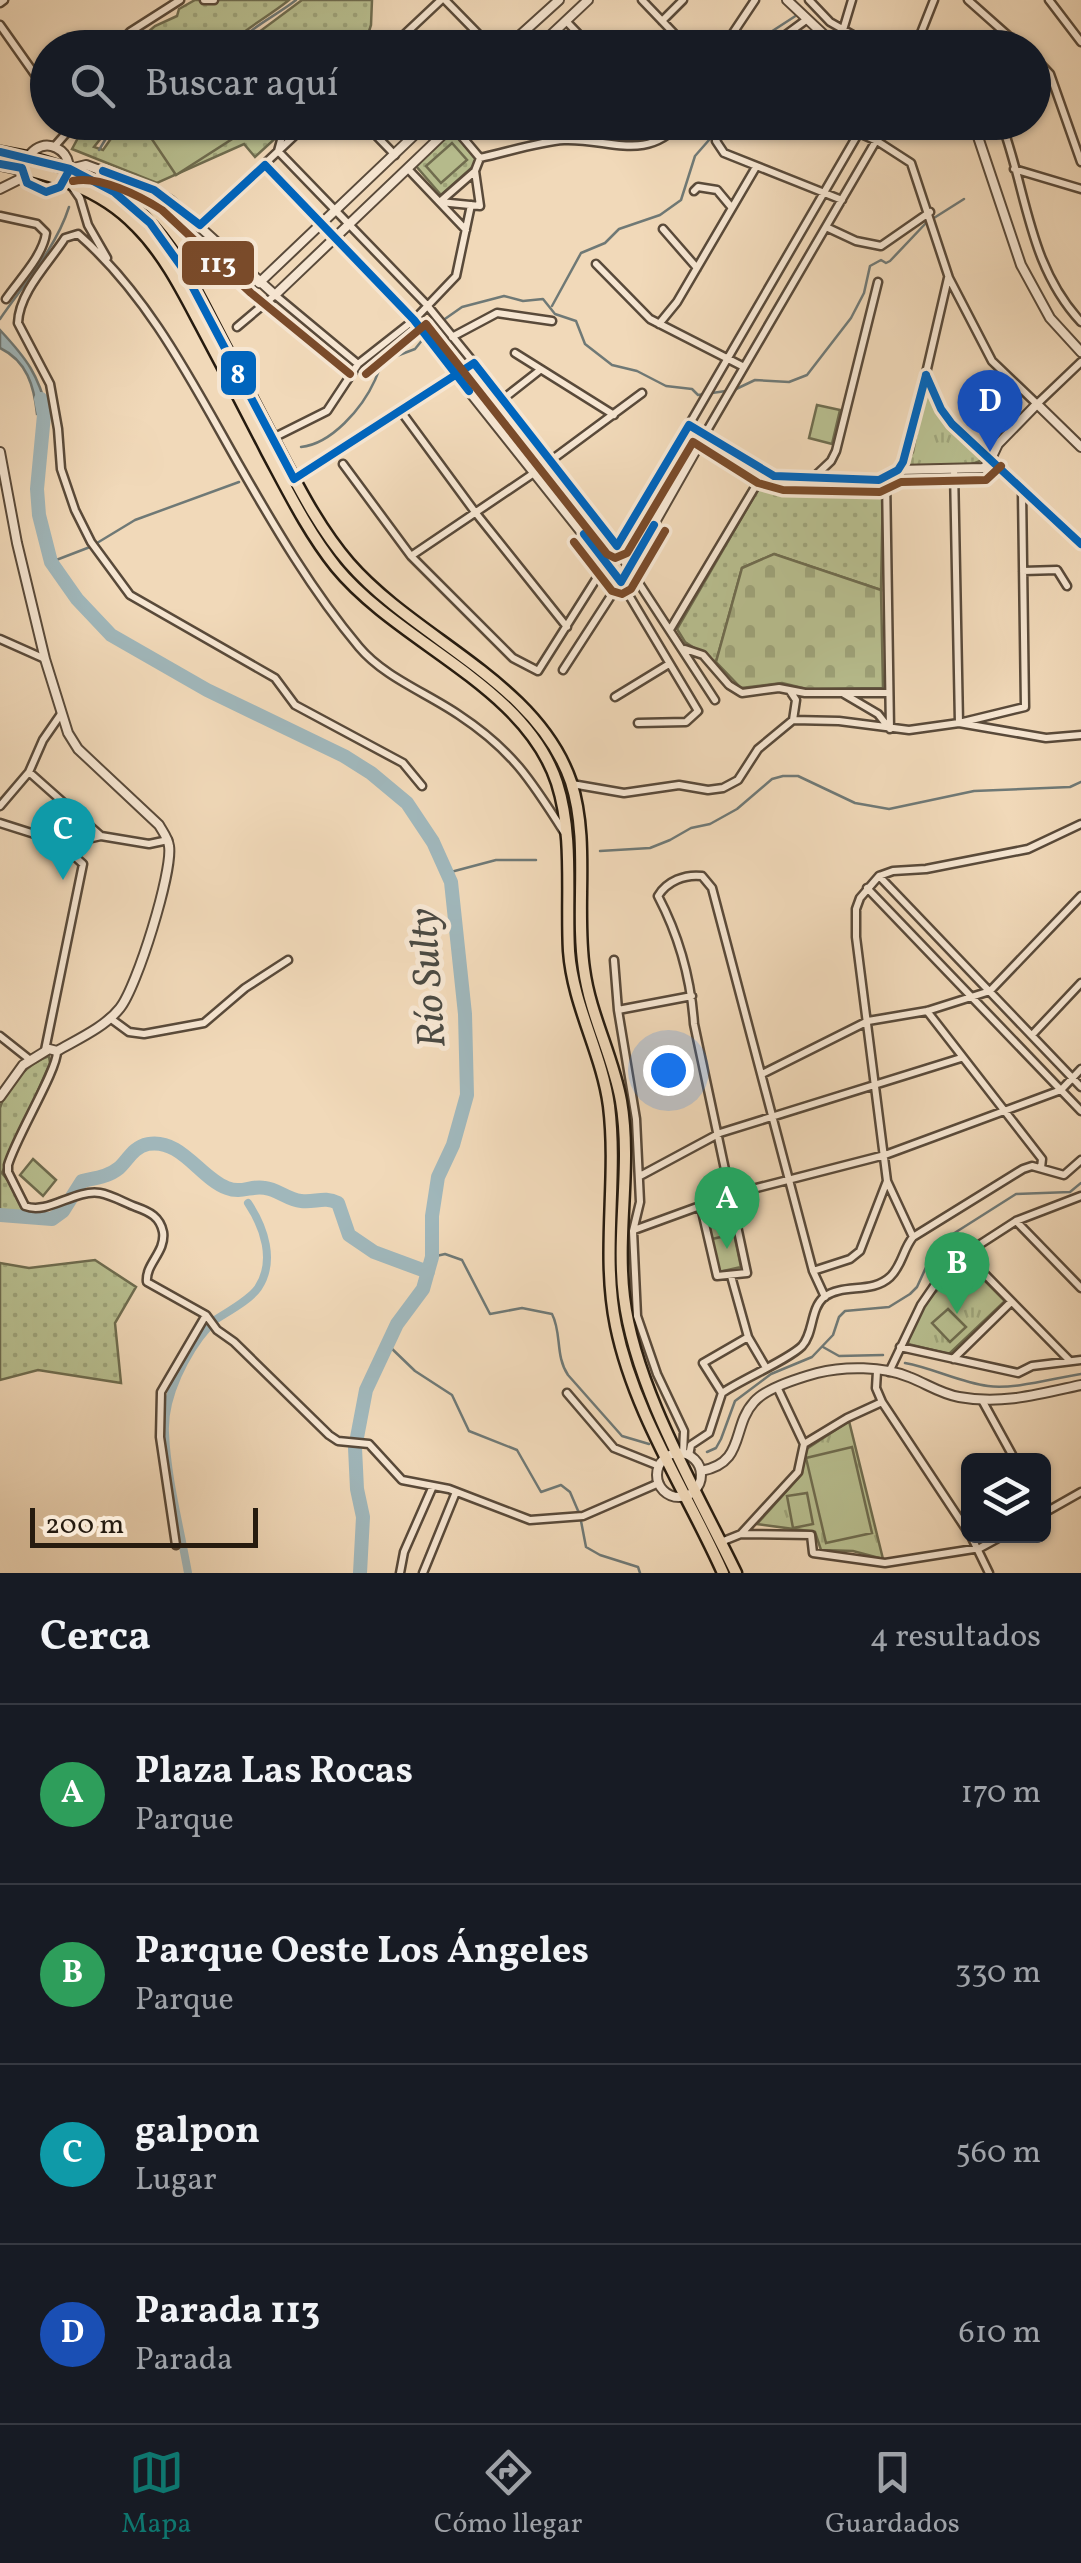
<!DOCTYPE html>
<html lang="es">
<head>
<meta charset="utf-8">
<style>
	:root { --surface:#171b24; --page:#20242c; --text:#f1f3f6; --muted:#9ea1a6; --line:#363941; --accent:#0f766e }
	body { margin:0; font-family:Vollkorn,serif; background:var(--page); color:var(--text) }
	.controls { position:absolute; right:30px; bottom:30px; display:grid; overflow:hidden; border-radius:15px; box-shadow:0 2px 8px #0004 }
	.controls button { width:90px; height:90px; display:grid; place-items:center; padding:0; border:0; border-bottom:2px solid var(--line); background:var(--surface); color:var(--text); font:50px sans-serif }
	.scale { position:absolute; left:30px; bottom:25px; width:228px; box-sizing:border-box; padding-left:10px; border:5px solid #261b0f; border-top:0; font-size:28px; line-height:35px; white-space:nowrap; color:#261b0f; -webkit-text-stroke:8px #f6e6d2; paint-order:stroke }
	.you { position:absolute; left:668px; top:1070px; width:35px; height:35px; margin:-25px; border:8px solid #fff; border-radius:50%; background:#1a73e8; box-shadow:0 0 0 15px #1a73e833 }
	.badge { display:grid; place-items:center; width:65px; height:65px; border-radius:50%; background:var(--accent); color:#fff; font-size:32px; font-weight:700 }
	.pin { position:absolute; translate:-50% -82px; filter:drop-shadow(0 2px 5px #0008) }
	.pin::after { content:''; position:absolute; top:52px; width:35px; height:30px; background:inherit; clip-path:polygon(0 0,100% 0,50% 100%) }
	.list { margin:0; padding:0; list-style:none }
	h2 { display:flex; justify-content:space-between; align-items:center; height:130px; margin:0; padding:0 40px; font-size:42px }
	h2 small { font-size:32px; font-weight:400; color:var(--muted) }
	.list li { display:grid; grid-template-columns:65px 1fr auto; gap:30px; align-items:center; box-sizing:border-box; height:180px; padding:0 40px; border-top:2px solid var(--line) }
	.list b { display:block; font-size:38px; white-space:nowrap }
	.list p { margin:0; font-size:32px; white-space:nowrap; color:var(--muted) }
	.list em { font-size:32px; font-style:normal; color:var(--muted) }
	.icon { flex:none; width:55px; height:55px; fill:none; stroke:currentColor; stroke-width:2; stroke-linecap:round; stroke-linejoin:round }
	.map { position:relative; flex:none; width:1081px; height:1573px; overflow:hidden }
	.search { position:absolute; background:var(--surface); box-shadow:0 2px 8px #0004; left:30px; right:30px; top:30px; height:110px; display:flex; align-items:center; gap:25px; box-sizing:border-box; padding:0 35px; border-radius:55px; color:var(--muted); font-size:38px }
	.sheet { height:850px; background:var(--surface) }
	nav { display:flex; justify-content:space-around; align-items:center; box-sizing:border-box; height:140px; border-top:2px solid var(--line); background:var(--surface); font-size:28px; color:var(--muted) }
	nav a { display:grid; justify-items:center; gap:5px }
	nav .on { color:var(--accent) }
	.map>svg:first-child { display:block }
	.grass { fill:url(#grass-dots); stroke:#6f6d50; stroke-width:2.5 }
	.cemetery { fill:url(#cemetery-stones); stroke:#6f6d50; stroke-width:2.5 }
	.park { fill:url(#park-tufts); stroke:#6f6d50; stroke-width:2.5 }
	.garden { fill:#b8bf90; stroke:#6f6d50; stroke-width:2.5 }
	.water { fill:#a0b7bb; stroke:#6f7976; stroke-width:2.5 }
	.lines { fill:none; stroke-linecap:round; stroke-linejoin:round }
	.stream { stroke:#6f7976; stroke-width:2.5 }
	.canal { stroke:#a0b7bb; stroke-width:8 }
	.river { stroke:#a0b7bb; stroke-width:14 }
	.minor-casing { stroke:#594a3a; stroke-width:11 }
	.tertiary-casing { stroke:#594a3a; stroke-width:12 }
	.trunk-casing { stroke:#261b0f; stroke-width:15 }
	.minor { stroke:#f6e6d2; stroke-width:6 }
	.tertiary { stroke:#f6e6d2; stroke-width:8 }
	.trunk { stroke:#f1d9b9; stroke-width:10 }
	.bus-1-casing { stroke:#f6e6d2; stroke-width:15 }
	.bus-2-casing { stroke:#f6e6d2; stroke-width:15 }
	.bus-1 { stroke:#0065bd; stroke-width:8 }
	.bus-2 { stroke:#7a4b2a; stroke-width:8 }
	.labels { text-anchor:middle; stroke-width:10; stroke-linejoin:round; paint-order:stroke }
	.water-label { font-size:40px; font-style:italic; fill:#4b4a43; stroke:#f6e6d2 }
	.line-badge { stroke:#f6e6d2; stroke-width:4 }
	.badge-label { font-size:28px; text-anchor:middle; font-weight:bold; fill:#fff }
</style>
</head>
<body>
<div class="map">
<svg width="1081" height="1573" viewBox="0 0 1081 1573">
	<defs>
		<pattern id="grass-dots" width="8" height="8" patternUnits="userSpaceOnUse" patternTransform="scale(2.5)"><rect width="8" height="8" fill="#b8bf90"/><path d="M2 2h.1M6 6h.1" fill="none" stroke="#9ea47b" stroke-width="1.8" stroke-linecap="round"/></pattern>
		<pattern id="cemetery-stones" width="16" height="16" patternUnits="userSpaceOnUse" patternTransform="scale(2.5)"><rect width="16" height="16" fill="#b8bf90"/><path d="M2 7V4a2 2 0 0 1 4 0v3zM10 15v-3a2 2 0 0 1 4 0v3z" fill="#9ea47b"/></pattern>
		<pattern id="park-tufts" width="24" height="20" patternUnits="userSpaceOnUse" patternTransform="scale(2.5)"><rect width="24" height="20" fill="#b8bf90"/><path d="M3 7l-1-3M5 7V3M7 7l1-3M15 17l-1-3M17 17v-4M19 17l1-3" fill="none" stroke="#9ea47b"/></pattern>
	</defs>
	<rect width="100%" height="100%" fill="#f1d9b9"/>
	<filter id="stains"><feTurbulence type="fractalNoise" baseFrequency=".002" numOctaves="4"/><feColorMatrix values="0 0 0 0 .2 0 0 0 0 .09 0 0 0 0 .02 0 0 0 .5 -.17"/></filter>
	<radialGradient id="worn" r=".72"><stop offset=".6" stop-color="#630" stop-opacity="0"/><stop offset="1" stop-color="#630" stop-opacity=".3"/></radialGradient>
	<path class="grass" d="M195 0H289C268 17 244 29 226 47L129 48 155 26 177 16 179 9Z
		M302 0H372L371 25 364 47H239Z
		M86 123H113L94 147 103 150 122 123H292L255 157 244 144 157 183 72 149Z
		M451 131 476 156 477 163 441 195 416 166Z
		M469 372H476L542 458V462L538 466 532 463 467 379Z
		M546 468 552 470 609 546 599 545 543 477Z
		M766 476 784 482 883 484 881 590 774 554 742 568 716 662 685 642 677 629Z
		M49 1056 50 1063 2 1173 39 1219 0 1214C0 1190 0 1129 0 1108 6 1086 28 1063 49 1056Z
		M95 1260 136 1287 115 1323 121 1383 38 1370 0 1380V1263L29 1268Z"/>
	<path class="cemetery" d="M774 554 881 590 883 688 807 689 782 683 741 688 716 662 742 568Z"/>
	<path class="park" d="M926 384 941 418 984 457 983 460 972 464 905 466 913 452Z
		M726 1202 730 1203 744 1268 723 1274 718 1272 705 1212Z
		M964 1260 1005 1301 949 1354 908 1344C911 1314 944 1282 964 1260Z
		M849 1421 883 1559 853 1551 821 1550 815 1532 757 1524 802 1474 805 1450Z"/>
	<path class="garden" d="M148 123V122L257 123 176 175 143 126Z
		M452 143 467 160 441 183 426 166Z
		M817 405 840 410 832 444 809 438Z
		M33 1159 56 1180 43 1196 20 1175Z
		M734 1234 741 1267 719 1272 712 1239Z
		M948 1309 966 1327 950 1342 932 1323Z
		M852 1447 872 1533 826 1543 806 1458Z
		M807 1493 813 1524 793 1528 787 1496Z"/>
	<path class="water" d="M0 330C27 359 38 374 48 413L37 414C34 386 27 361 0 348Z"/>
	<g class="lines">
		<path class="stream" d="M234 48C248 28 276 16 296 0
			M746 48 797 15
			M99 150 116 122
			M552 306 581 253 605 243 619 229 660 215 681 200 695 156 709 140 715 122
			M0 319C24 284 56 248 69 207
			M734 390 755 380 789 382 807 375 851 318 864 293 870 266 881 260 886 263 890 261 926 223 964 199
			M301 447C331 444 362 409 375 380 378 372 380 367 386 360L415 349 432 328 462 307 504 296 523 301 543 299 555 314 576 321 585 344 612 365 637 371 666 386 692 389 698 395 726 391
			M97 543 135 520 239 482
			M51 562 90 547
			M600 851 650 848 670 840 691 828 710 824 737 809 772 779 783 776H798L855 803 889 809 974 791 1070 787 1081 782
			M447 873 496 860H536
			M432 1257 445 1254 462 1260 490 1314 522 1308 552 1314C562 1333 555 1356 568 1375L622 1436 649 1444
			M387 1344 415 1371 452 1395 469 1431 517 1450 541 1492 561 1485 570 1492 579 1513
			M823 1347 839 1356 883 1355
			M905 1363C933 1368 959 1382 988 1386 1012 1390 1055 1378 1081 1374
			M707 1452 716 1448 721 1439 735 1401 771 1374 812 1357 833 1335 839 1317 845 1311 889 1307 910 1294 917 1287 933 1252 945 1239 1016 1194 1070 1192 1081 1183
			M581 1521 586 1547 600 1555 638 1567 640 1573"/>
		<path class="canal" d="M212 1322C225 1313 249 1301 258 1288 276 1261 264 1227 248 1203
			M188 1573C180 1527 167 1479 165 1433 163 1397 186 1352 209 1326"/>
		<path class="river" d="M41 399 44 415 37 489 39 515 51 562 77 599 111 635 207 690 344 756 371 773 407 803 433 842 451 882 465 1014 467 1095 453 1145 438 1177 432 1216V1257L423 1289 397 1324 366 1390 355 1448 357 1489 363 1517 360 1573
			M0 1215 52 1219 63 1211 82 1181C95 1178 108 1177 119 1168 128 1160 133 1147 148 1144 181 1138 200 1178 227 1188 242 1194 251 1185 265 1188 277 1189 288 1200 301 1201 315 1203 324 1196 338 1203L349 1235 374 1252 428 1272"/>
		<g class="minor-casing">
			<path id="minor" d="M204 0H214
				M445 0 492 48
				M642 0 688 48
				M809 0 830 22 876 48
				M968 0 1022 48
				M1049 0 1081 42
				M0 3 4 0
				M566 21 592 48
				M662 21 683 0
				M0 25 48 93
				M843 30 852 0
				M115 48 130 32 180 0
				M390 48 441 0
				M723 48 755 0
				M768 48 806 20
				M915 48 934 0
				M1034 57 1050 74 1081 162
				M286 122 278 151 426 304 474 363
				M363 122 395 155
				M563 122 579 140
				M664 122 673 131
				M724 122 716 141 724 153 842 200
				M834 122 877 141 911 163 949 278 992 361 1037 404 1081 362
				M1001 122C1027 191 1028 265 1081 322
				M453 126 480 158
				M54 147 76 122
				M265 165 414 320 457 376
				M1014 169 1081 189
				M409 170 466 230
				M71 185 80 198 88 225 107 258
				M694 191 698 187 717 190 732 208
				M442 200 474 172
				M440 202 480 206 475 171 480 158C504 153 541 141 564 140 609 138 646 163 681 122
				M0 216 37 224 46 233C43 256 19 280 6 299
				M200 225 309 122
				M826 227 856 241 881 246 930 212
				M663 229 697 268
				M596 264 650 319 744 367
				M659 324 677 302 756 167
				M237 327 275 295 358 364
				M452 337 497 313 552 321
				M515 353 614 415
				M926 375 941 409 952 424 1081 544
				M503 399 540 370
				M400 410 475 512 567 627
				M689 425 865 122
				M705 434 887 122
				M273 438 327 411 358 364 414 320 456 276 471 205
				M343 464 411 556 513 658 538 671 617 546
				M954 469 959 723 1046 738 1081 735
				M898 470 908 451 948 278
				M814 477 831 461 836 451 878 282
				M886 477 890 729
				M411 556 534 473 642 393
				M1023 571 1057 570 1067 586
				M621 582 698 711 686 722 638 723
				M671 628 764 472
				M0 639 45 659
				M685 649 703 655 729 685 742 693 779 688 805 693H889
				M563 670 629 568 715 700
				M790 691 796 700 793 720
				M844 694 878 714 889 728
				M615 697 669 664
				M29 772 101 836
				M572 784 624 793 679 785 708 790 723 788 738 780 758 749 793 720 839 721 909 730 959 723 1025 707 1022 491
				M422 786 403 763 295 705 275 678 130 595 91 542 75 510 61 469 58 429 50 384 18 323C19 292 49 263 65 238L78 234C149 296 192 382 238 463 274 526 312 591 359 647 384 677 427 693 459 715 512 750 531 780 564 832
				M0 806 29 772 43 740 61 714
				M0 823 66 844 101 836 149 844 168 840
				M879 876 1081 1087
				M867 888 1081 1111
				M614 960 618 1010 636 1119 640 1202 633 1231 637 1316 657 1374 684 1431 683 1454
				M618 1010 692 996
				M927 1011 1042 1159 1041 1168
				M110 1018 129 1032 144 1034 204 1023 245 988 288 960
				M1032 1035 1081 983
				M0 1036 29 1059
				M45 1050 83 864 73 855 74 845
				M57 1051C58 1069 16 1137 8 1165V1172L25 1206C48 1215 74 1189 100 1193 112 1195 125 1203 136 1207 150 1212 160 1217 163 1232 166 1252 145 1264 147 1282L206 1315 217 1330 234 1342 329 1435 338 1441 369 1444 402 1480 449 1489 530 1520 583 1516 659 1483
				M762 1074 868 1021 927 1011 990 991 1081 896
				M640 1176 720 1133 961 1058
				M701 1207 717 1276 747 1273 694 1024C691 980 679 936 658 896 667 881 685 874 702 876L712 888 813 1271 825 1297
				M1016 1221 1081 1288
				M634 1230 733 1194 885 1155 1061 1090 1081 1069
				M913 1237 887 1181 856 937V909L860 898 879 876 893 871 926 869 1028 849 1081 824
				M965 1254 1069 1360
				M813 1271 850 1259 860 1251 887 1181
				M731 1276 748 1337 765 1366
				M900 1347 1018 1373 1032 1366 1081 1360
				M953 1359 1011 1302
				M877 1371 876 1388 882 1402 968 1532
				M889 1372 921 1305 941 1276 965 1254 1016 1221 1081 1196
				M778 1389 804 1444
				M567 1393 614 1448 659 1466
				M722 1393 703 1363 748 1337
				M982 1400 1015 1460
				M689 1456 691 1445 709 1433 722 1393C742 1379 788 1360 802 1346 814 1333 810 1309 824 1297 843 1283 872 1294 890 1277 902 1266 903 1249 913 1237L1023 1169 1032 1166 1064 1175 1081 1160
				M1044 1513 1081 1492
				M741 1534 811 1535 813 1553 885 1563 980 1548 1002 1536
				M971 1536 989 1573
				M721 1542 741 1534 798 1472 804 1444 847 1418 882 1402
				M176 1545 160 1437 161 1392 206 1315
				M400 1573 404 1552 433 1486
				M423 1573 456 1492"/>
		</g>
		<g class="tertiary-casing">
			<path id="tertiary" d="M787 0 838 48
				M506 48 559 0
				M537 48 588 0
				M973 122 1021 265 1050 318 1081 352
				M70 169 86 165 154 190 170 200 275 295 456 122
				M0 189 20 179C32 116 91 156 60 187L46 192 27 183 22 168
				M259 283 428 122
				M457 376 621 582
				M0 452 17 543 45 659 68 733 78 749 159 825C163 832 168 838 169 846 173 871 137 987 120 1008 105 1027 78 1039 57 1051L49 1049 23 1065 0 1097
				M294 479 474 363 617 546 629 568
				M617 546 689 425 764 472 784 478 879 480 898 470 983 468 988 465 998 444 1037 404 1081 447
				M629 568 705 434
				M657 1475a22 22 0 1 1 44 0a22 22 0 1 1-44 0Z
				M701 1471C746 1463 731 1427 754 1402 766 1388 799 1378 817 1373 844 1366 883 1366 909 1377 925 1383 941 1394 959 1397 1002 1405 1040 1394 1081 1385"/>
		</g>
		<g class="trunk-casing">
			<path id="trunk" d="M0 152C55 161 105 179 145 218 173 246 192 283 210 318 231 358 252 399 273 439 296 482 317 526 349 563 416 640 537 682 571 782 590 841 575 909 584 969 590 1015 613 1056 621 1101 632 1165 616 1232 624 1297 635 1388 696 1490 736 1573
				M0 164C50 174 100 188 136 226 164 254 182 290 200 324 223 367 245 409 267 452 288 491 308 532 336 567 399 644 525 685 557 783 574 836 566 897 569 951 573 1006 602 1053 609 1106 618 1179 601 1253 616 1326 634 1414 687 1492 723 1573"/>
		</g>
		<use href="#minor" class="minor"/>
		<use href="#tertiary" class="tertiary"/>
		<use href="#trunk" class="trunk"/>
		<g class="bus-1-casing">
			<path id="bus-1" d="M0 152 70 169 114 192 150 223 183 269 294 479 474 363 617 546 689 425 774 476 879 480 898 470 903 462 926 375
				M0 164 22 168 27 183 46 192 60 187 70 169
				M103 171 154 190 200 225 265 165 414 320 469 391
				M926 375 941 409 952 424 1081 544
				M584 534 621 582 654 525"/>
		</g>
		<g class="bus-2-casing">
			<path id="bus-2" d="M73 181C99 175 140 196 162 210L251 293 350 374
				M366 374 426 324 607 554 615 558 627 553 693 442 758 483 783 490 880 492 901 482 986 480 1001 466
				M574 542 612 591 622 594 631 589 665 531"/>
		</g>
		<use href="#bus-1" class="bus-1"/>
		<use href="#bus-2" class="bus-2"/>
	</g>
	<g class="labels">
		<g class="water-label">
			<text transform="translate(426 978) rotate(-94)" y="14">Río Sulty</text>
		</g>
	</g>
	<g class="line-badge">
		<rect x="180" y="239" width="76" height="48" rx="10" fill="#7a4b2a"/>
		<rect x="219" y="349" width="39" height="48" rx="10" fill="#0065bd"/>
	</g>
	<g class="badge-label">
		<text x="218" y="272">113</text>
		<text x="238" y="383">8</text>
	</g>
	<rect width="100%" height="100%" filter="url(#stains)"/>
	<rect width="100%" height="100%" fill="url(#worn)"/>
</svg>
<div class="controls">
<button><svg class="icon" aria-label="layers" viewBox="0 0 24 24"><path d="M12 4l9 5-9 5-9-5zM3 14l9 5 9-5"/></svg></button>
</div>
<div class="scale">200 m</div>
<div class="you"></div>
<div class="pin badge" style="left:727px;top:1249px;background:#2e9e5b">A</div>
<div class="pin badge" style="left:957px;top:1314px;background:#2e9e5b">B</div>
<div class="pin badge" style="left:63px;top:880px;background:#0f9aa8">C</div>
<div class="pin badge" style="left:990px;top:452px;background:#1a4fb4">D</div>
<div class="search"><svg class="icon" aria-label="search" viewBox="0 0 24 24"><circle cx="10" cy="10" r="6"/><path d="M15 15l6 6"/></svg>Buscar aquí</div>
</div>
<section class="sheet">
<h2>Cerca<small>4 resultados</small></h2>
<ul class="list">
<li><span class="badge" style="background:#2e9e5b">A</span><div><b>Plaza Las Rocas</b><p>Parque</p></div><em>170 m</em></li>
<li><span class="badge" style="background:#2e9e5b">B</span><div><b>Parque Oeste Los Ángeles</b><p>Parque</p></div><em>330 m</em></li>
<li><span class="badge" style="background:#0f9aa8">C</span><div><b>galpon</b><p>Lugar</p></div><em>560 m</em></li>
<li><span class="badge" style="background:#1a4fb4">D</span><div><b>Parada 113</b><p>Parada</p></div><em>610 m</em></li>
</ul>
</section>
<nav>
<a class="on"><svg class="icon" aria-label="map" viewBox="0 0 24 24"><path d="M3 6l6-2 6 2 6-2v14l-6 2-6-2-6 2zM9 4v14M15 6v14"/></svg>Mapa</a>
<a><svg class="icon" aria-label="directions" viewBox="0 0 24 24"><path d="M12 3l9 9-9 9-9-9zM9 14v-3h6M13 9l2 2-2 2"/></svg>Cómo llegar</a>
<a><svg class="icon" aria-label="saved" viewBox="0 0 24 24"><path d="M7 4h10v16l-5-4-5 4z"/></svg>Guardados</a>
</nav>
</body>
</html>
